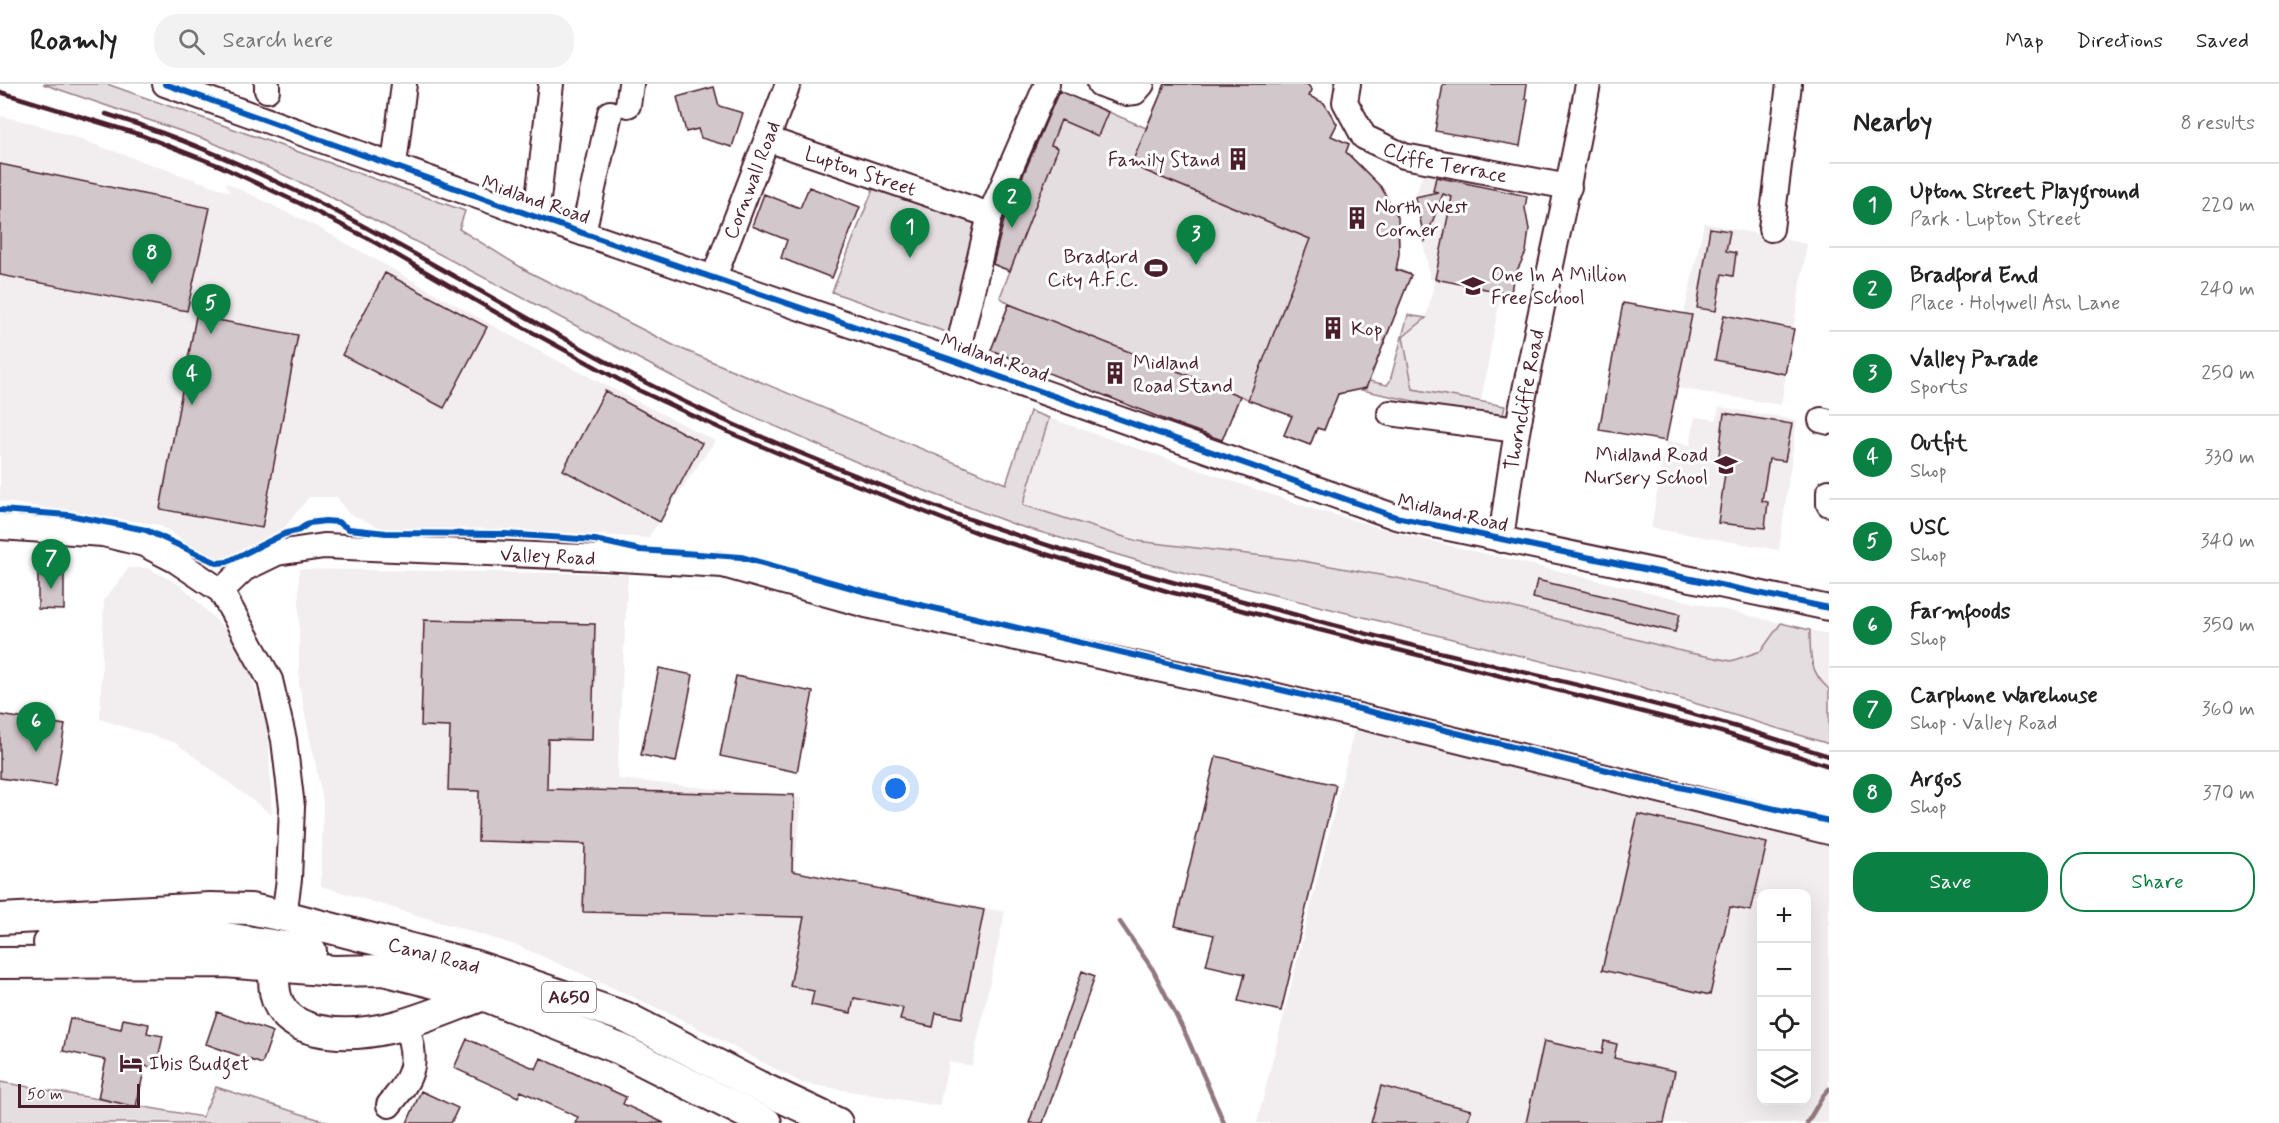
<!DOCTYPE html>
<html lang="en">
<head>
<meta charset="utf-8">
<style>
	:root { --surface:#fff; --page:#f2f2f2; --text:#222; --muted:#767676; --line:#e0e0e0; --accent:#0b8043 }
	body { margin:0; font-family:Mynerve,sans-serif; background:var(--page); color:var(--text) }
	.controls { position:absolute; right:18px; bottom:18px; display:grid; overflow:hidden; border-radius:12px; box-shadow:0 6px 24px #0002 }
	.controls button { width:54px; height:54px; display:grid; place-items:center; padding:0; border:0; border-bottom:2px solid var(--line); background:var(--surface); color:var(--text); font:30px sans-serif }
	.scale { position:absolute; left:18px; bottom:15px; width:122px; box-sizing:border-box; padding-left:6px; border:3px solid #4a1f2b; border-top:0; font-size:16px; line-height:21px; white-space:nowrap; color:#4a1f2b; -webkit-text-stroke:4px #fff; paint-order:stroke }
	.you { position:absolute; left:896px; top:705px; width:21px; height:21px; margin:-15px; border:4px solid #fff; border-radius:50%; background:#1a73e8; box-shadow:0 0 0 9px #1a73e833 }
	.badge { display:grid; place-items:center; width:39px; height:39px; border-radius:50%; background:var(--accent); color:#fff; font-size:20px; font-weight:700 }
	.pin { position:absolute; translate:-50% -50px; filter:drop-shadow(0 2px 3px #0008) }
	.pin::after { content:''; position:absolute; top:32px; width:21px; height:18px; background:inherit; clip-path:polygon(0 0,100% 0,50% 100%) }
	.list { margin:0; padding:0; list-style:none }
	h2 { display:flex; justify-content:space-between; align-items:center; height:78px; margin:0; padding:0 24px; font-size:26px }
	h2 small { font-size:20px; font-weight:400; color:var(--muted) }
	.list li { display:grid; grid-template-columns:39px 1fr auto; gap:18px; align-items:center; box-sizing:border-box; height:84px; padding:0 24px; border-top:2px solid var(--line) }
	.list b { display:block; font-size:22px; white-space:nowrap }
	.list p { margin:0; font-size:20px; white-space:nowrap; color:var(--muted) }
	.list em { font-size:20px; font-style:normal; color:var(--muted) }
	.actions { display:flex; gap:12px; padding:18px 24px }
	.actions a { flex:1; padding:14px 0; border:2px solid var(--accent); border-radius:24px; text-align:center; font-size:21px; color:var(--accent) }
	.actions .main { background:var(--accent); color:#fff }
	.icon { flex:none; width:33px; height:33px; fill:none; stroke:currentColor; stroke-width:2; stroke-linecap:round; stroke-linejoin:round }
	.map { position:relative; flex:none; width:1829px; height:1039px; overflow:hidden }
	header { display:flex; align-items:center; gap:36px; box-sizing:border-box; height:84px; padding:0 30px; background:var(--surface); border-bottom:2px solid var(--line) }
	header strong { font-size:28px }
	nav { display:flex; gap:33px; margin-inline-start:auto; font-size:21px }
	.search { width:420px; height:54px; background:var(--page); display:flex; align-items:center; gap:15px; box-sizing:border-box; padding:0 21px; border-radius:24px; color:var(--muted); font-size:22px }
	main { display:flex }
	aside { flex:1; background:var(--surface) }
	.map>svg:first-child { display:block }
	.built { fill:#f2eeef; fill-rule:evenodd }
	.green { fill:#e5dee0; stroke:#987e86; stroke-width:1.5 }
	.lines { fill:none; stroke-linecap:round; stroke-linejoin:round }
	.stream { stroke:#91787e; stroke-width:4.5 }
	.building { fill:#d2c7cb; stroke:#4a1f2b; stroke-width:1.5 }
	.minor-casing { stroke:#4a1f2b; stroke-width:28 }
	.major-casing { stroke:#4a1f2b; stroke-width:34 }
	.minor { stroke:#fff; stroke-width:24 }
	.major { stroke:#fff; stroke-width:30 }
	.rail { stroke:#4a1f2b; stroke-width:4.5 }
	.cycleway-casing { stroke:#fff; stroke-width:10 }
	.cycleway { stroke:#0057b8; stroke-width:6 }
	.labels { text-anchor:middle; stroke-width:6; stroke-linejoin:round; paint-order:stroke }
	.shield { fill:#fff; stroke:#80626b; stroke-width:1.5 }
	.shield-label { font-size:18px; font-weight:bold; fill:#4a1f2b }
	.poi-label { font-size:20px; fill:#4a1f2b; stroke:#fff; text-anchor:start }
	.street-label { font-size:20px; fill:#4a1f2b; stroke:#fff }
</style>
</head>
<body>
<header>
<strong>Roamly</strong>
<div class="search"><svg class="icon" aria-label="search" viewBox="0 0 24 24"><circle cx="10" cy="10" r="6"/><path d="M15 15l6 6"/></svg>Search here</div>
<nav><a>Map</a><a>Directions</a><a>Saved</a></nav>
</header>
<main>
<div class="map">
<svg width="1829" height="1039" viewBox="0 0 1829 1039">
	<rect width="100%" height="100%" fill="#fff"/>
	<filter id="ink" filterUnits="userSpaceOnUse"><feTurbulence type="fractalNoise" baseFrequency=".0167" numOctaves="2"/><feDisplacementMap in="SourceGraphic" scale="12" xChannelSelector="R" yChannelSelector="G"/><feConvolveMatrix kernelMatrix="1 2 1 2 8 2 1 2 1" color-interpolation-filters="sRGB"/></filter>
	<g filter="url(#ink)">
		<path class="built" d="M0 32 36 40 230 108 225 98 321 145 531 263 715 357 648 454 495 445 381 444 348 429 337 413H309L285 443 249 464 216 478 159 441 0 417Z
			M1423 90 1527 112 1525 124 1529 145 1526 168 1513 195 1511 210 1501 209 1481 317 1412 305 1403 252 1426 234 1435 196 1430 195 1415 113Z
			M1704 139 1807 160 1781 321 1677 304 1693 232 1684 230Z
			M1719 323 1797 336 1779 466 1651 444 1666 357 1690 361 1695 333 1716 336Z
			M1049 334 1307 423 1405 451 1781 539 1761 567 1731 577 1685 568 1402 495 1297 476 1137 457 1022 421Z
			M129 484H148L182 502 226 546 251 589 268 646 272 731 176 659 100 635 104 516Z
			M299 485 628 490 617 695 802 714 794 786 1005 828 972 982 949 978 939 1022 802 999 671 930 519 862 321 802 323 717 299 601Z
			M1810 546 1829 550V605L1820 597 1810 576Z
			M1355 643 1829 760V1039H1257ZM1762 810H1806V1016H1762Z"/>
		<path class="green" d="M43 0H107L465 127 459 145 527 187 677 263 1006 400 1030 327 1049 334 1023 421 1137 457 1297 476 1402 495 1685 568 1731 577 1761 567 1781 539 1810 546C1810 570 1809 588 1829 605V660L1618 596 1149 480 1016 441 902 398 725 320 321 108 207 56Z
			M1165 0H1307L1312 6 1309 12 1324 19 1337 40 1331 52 1349 60 1346 68C1384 105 1408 129 1396 185L1411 191 1369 297 1387 301 1390 297 1408 231 1426 234 1403 253 1413 305 1505 322 1502 336 1357 305 1338 310 1324 346 1317 344 1310 361 1284 351 1292 332 1240 312 1221 358 991 266 1009 220 1000 213 1010 187 984 177 1055 5 1146 44Z
			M874 103 983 139 954 251 832 208Z
			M0 998 202 1033 216 1003 330 1039H0Z"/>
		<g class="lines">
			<path class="stream" d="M1120 838 1153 886 1186 951 1224 1039
				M1807 1039 1823 1012 1829 1005"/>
		</g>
		<path class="building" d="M1165 0H1307L1312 6 1309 12 1324 19 1337 40 1331 52 1349 60 1346 68 1381 103 1398 133 1399 170 1396 186 1411 191 1366 304 1338 310 1324 346 1317 344 1310 361 1284 351 1292 332 1248 316 1310 155 1131 81Z
			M1443 0H1527L1525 15H1528L1520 62 1435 47Z
			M714 3 719 22 743 29 732 63 701 54 698 45 686 48 677 13Z
			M1059 7 1108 28 1098 52 1061 36 1051 61 1058 64 1010 187 993 180 1004 136Z
			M0 80 210 124 187 227 0 191Z
			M1436 93 1527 112 1525 124 1529 145 1526 168 1513 195 1511 210 1435 195 1452 113 1443 110 1425 157 1415 113 1438 108 1433 107Z
			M809 103 860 123 832 194 781 174 787 156 752 142 764 110 800 124Z
			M1710 144 1730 147 1726 167 1736 169 1733 192 1722 190 1716 227 1697 224Z
			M385 189 487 243 444 324 342 271Z
			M1623 219 1692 231 1666 357 1599 346Z
			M1009 220 1240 312 1222 356 1171 338 991 266Z
			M1724 231 1794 245 1785 290 1715 276Z
			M196 232 298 251 262 444 160 425Z
			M605 307 702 359 660 438 563 386Z
			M1724 329 1792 340 1785 377 1769 375 1762 417 1768 418 1765 444 1718 439 1727 375 1719 371Z
			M38 483 64 484V526L38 525Z
			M1537 496 1680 530 1675 548 1533 514Z
			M424 536 595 540 592 656 548 655 547 705 794 711 792 787 984 826 962 934 936 929 933 943 900 936 903 924 854 914 851 929 811 921 814 907 790 902 804 833 583 828 585 760 478 757 479 707 448 706 450 643 421 642Z
			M659 584 693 591 676 678 641 671Z
			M736 592 813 608 797 688 720 672Z
			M0 631 65 641 55 702 0 694Z
			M1216 672 1336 701 1281 927 1238 917 1245 890 1206 881 1214 851 1175 842Z
			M1638 730 1767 759 1751 827 1730 823 1710 911 1602 886Z
			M1082 887 1095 892 1043 1039H1029Z
			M217 928 273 948 262 980 206 960Z
			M70 934 121 945 123 935 149 940 147 949 163 952 156 984 145 982 136 1023 98 1014 106 976 63 967Z
			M467 955 536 985 541 974 626 1013 623 1020 664 1039H575L578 1033 521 1007 518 1013 454 984Z
			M1544 957 1602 970 1604 957 1617 960 1614 974 1675 987 1664 1039H1526Z
			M1381 1002 1471 1026 1467 1039H1371Z
			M421 1007 458 1024 451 1039H407Z"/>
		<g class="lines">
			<g class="minor-casing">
				<g id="minor">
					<path d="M165 0 536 133 955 277 1396 433 1829 524"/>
					<path d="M1100 0 1126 9 1135 8 1142 0"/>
					<path id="s1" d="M1348 0 1345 18 1364 53 1404 72 1569 103"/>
					<path d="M267 6V0"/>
					<path d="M628 21 631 0"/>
					<path id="s2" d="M767 55 990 131"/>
					<path d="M394 81 404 0"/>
					<path d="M536 133 551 0"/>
					<path d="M1771 145 1789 0"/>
					<path d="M583 149 610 29"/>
					<path id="s3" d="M714 193 788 0"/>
					<path d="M955 277 990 131 1047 0"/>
					<path d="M1390 329 1517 346"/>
					<path d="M1821 336 1829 338"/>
					<path d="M1829 408V420"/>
					<path d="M0 443 103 450 144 460 175 476 221 507 270 596 284 656 292 723 289 795 284 832"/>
					<path id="s4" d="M1501 456C1506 418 1511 380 1518 343 1539 228 1567 115 1588 0"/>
					<path id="s5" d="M221 507 244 485 277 469 324 462 603 474 723 481 866 521 1249 605 1829 748"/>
					<path d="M389 1021C415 991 418 978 406 940"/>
				</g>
			</g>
			<g class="major-casing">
				<g id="major">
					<path id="s6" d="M0 835 210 824 250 825 284 832 473 881 625 933 758 1002 837 1039"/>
					<path d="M49 859 206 851 311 867"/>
					<path d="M278 863C270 902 270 935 316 946 373 959 430 931 483 911"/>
					<path d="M0 879 225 878 334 887 383 886 483 911 620 965 766 1039"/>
				</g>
			</g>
			<use href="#minor" class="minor"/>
			<use href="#major" class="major"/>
			<path class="rail" d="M0 8 141 51 220 82 299 119 369 155 497 229 636 305 728 348 811 383 983 451 1170 508 1718 647 1829 682
				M106 30C296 88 462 202 637 294 721 338 811 374 900 409 1024 458 1153 494 1281 527 1338 542 1395 558 1452 571 1543 593 1634 613 1723 639 1758 649 1794 661 1829 672"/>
			<g class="cycleway-casing">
				<path id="cycleway" d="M165 0 536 133 955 277 1396 433 1829 524
					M0 426 69 431 146 446 217 479 227 478 284 450 299 446 309 439 325 437 338 438 349 445 386 449 505 450 595 456 640 466 741 473 870 509 1311 613 1635 693 1829 737"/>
			</g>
			<use href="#cycleway" class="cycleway"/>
		</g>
	</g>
	<defs>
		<g id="building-bare" transform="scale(1.8)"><path d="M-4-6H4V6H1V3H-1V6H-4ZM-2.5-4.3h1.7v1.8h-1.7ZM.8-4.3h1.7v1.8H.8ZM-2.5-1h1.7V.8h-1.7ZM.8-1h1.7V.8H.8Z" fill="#4a1f2b" stroke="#fff" stroke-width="2.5" paint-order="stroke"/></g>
		<g id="stadium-bare" transform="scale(1.8)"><path d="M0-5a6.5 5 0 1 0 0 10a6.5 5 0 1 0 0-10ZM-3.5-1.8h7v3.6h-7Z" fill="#4a1f2b" stroke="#fff" stroke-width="2.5" paint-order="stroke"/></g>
		<g id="school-bare" transform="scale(1.8)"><path d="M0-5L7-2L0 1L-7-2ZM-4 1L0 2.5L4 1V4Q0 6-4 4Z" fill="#4a1f2b" stroke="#fff" stroke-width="2.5" paint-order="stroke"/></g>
		<g id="hotel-bare" transform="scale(1.8)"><path d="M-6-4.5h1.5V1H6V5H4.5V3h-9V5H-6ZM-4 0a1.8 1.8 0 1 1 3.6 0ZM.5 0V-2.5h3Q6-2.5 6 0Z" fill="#4a1f2b" stroke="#fff" stroke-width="2.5" paint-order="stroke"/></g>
	</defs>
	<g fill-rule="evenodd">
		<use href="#building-bare" x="1238" y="75"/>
		<use href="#building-bare" x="1357" y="134"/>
		<use href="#stadium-bare" x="1156" y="184"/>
		<use href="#school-bare" x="1473" y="202"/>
		<use href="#building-bare" x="1333" y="244"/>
		<use href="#building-bare" x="1115" y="289"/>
		<use href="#school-bare" x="1726" y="381"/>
		<use href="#hotel-bare" x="131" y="979"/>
	</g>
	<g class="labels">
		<rect class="shield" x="542" y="898" width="54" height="30" rx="4.5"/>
		<g class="shield-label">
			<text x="569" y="919">A650</text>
		</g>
		<g class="poi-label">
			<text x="1220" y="82" text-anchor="end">Family Stand</text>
			<text x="1375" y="129">North West<tspan x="1375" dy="23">Corner</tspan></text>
			<text x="1138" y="179" text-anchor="end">Bradford<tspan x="1138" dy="23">City A.F.C.</tspan></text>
			<text x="1491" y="197">One In A Million<tspan x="1491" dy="23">Free School</tspan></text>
			<text x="1351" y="251">Kop</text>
			<text x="1133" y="285">Midland<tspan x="1133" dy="23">Road Stand</tspan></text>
			<text x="1708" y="377" text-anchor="end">Midland Road<tspan x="1708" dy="23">Nursery School</tspan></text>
			<text x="149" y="986">Ibis Budget</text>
		</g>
		<g class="street-label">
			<text dy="7" stroke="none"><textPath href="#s1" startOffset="144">Cliffe Terrace</textPath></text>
			<text dy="7" stroke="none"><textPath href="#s2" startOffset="99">Lupton Street</textPath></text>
			<text dy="7" stroke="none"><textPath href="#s3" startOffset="104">Cornwall Road</textPath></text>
			<text transform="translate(536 115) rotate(19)" y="7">Midland Road</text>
			<text transform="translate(995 273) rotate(19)" y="7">Midland Road</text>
			<text dy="7" stroke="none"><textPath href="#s4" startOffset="142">Thorncliffe Road</textPath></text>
			<text transform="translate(1453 428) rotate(13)" y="7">Midland Road</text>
			<text dy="7" stroke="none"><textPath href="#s5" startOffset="340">Valley Road</textPath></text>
			<text dy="7" stroke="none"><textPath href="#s6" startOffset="440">Canal Road</textPath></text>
		</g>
	</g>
</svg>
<div class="controls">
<button>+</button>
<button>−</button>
<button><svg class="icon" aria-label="locate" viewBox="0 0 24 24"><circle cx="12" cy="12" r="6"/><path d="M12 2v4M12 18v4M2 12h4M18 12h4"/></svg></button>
<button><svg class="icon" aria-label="layers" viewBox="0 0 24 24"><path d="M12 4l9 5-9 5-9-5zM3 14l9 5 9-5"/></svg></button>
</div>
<div class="scale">50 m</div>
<div class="you"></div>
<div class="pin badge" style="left:910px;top:174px">1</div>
<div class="pin badge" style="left:1012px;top:144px">2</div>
<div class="pin badge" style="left:1196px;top:181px">3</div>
<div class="pin badge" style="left:192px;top:321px">4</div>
<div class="pin badge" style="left:211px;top:250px">5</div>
<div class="pin badge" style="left:36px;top:668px">6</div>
<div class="pin badge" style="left:51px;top:505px">7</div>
<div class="pin badge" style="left:152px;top:200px">8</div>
</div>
<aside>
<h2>Nearby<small>8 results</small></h2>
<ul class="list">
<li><span class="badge">1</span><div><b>Upton Street Playground</b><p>Park · Lupton Street</p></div><em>220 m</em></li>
<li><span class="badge">2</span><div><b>Bradford End</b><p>Place · Holywell Ash Lane</p></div><em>240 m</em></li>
<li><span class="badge">3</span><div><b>Valley Parade</b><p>Sports</p></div><em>250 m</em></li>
<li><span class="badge">4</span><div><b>Outfit</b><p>Shop</p></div><em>330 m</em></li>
<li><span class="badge">5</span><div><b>USC</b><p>Shop</p></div><em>340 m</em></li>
<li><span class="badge">6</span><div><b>Farmfoods</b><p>Shop</p></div><em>350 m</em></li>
<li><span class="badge">7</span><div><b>Carphone Warehouse</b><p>Shop · Valley Road</p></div><em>360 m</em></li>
<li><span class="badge">8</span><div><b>Argos</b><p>Shop</p></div><em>370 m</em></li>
</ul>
<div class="actions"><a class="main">Save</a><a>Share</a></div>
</aside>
</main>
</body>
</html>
